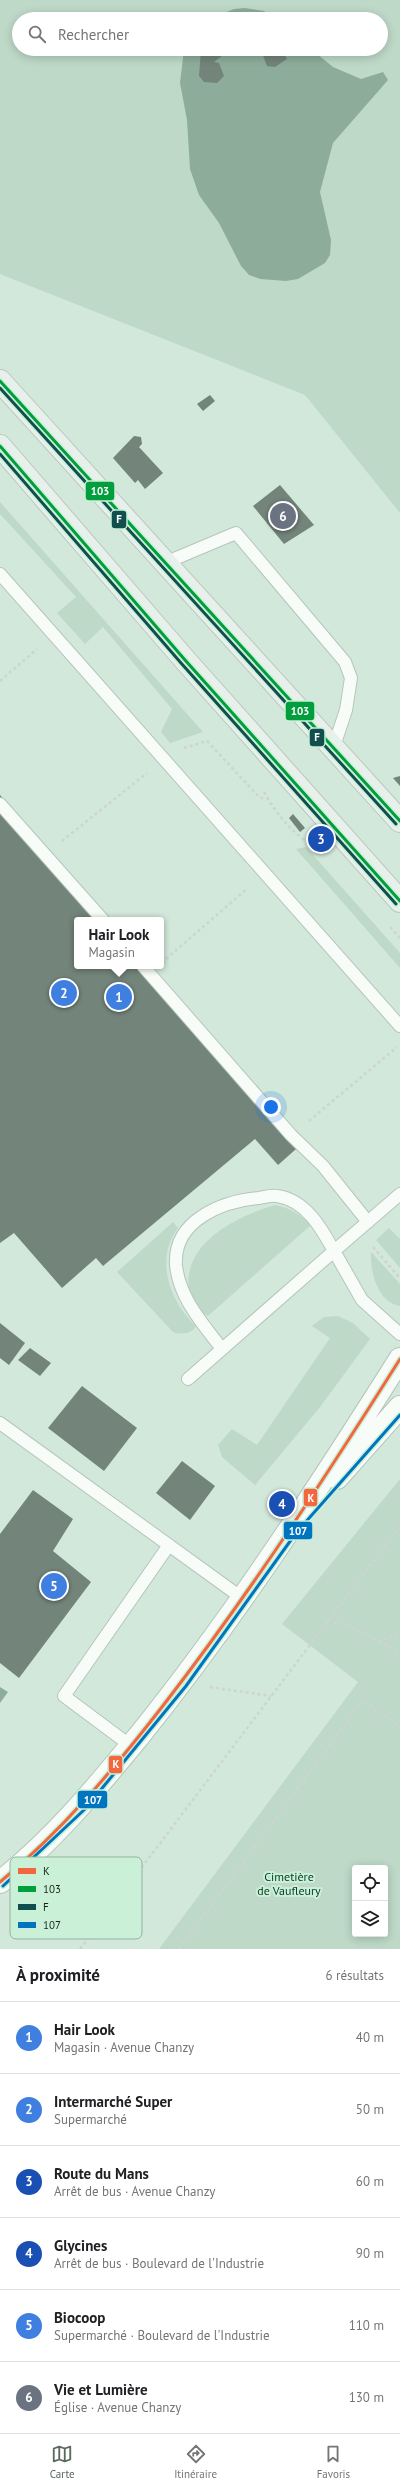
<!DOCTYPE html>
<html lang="fr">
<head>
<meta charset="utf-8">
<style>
	:root { --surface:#fff; --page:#f6f6f6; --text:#202124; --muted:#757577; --line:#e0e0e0; --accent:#58695e }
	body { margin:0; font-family:"PT Sans",sans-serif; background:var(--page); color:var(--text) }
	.controls { position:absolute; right:12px; bottom:12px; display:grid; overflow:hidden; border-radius:4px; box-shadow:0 2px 10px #0003 }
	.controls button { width:36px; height:36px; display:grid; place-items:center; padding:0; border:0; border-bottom:1px solid var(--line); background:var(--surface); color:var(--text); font:20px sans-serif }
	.you { position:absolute; left:271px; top:1107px; width:14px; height:14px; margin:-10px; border:3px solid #fff; border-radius:50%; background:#1a73e8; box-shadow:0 0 0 6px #1a73e833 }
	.badge { display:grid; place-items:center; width:26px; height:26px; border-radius:50%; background:var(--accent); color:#fff; font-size:13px; font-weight:700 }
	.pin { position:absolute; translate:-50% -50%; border:2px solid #fff; box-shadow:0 1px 4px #0006 }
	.popup { position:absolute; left:74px; top:917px; width:90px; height:52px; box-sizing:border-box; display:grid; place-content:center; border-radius:4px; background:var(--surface); filter:drop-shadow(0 1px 3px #0005); font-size:13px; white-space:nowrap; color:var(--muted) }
	.popup b { font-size:15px; color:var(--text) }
	.popup::after { content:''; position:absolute; left:50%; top:100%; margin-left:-8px; border:8px solid transparent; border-top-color:var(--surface) }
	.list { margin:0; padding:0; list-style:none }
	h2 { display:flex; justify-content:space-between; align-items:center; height:52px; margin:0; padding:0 16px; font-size:17px }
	h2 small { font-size:13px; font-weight:400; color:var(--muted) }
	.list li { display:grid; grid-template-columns:26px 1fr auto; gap:12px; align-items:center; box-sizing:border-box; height:72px; padding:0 16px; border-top:1px solid var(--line) }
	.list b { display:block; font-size:15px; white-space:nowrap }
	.list p { margin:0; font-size:13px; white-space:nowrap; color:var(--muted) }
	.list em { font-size:13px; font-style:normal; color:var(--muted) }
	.icon { flex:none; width:22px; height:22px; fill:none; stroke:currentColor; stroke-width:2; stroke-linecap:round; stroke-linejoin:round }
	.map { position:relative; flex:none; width:400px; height:1949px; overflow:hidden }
	.search { position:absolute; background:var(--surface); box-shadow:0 2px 10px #0003; left:12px; right:12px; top:12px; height:44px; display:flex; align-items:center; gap:10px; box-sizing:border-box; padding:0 14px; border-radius:22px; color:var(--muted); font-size:15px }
	.sheet { height:484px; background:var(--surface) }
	nav { display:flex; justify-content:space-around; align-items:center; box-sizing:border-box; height:56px; border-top:1px solid var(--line); background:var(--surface); font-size:11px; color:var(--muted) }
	nav a { display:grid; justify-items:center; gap:2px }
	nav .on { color:var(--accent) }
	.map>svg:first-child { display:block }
	.green { fill:#bed9c8; fill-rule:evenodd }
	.water { fill:#8dad9a }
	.building { fill:#73847a }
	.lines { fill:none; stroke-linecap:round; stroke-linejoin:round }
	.service-casing { stroke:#b5c5bb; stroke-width:14 }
	.tertiary-casing { stroke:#b5c5bb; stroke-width:24 }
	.primary-casing { stroke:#bcc7c0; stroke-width:24 }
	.path { stroke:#ced4d0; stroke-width:2.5; stroke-dasharray:3 3; stroke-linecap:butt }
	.service { stroke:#f8fcf9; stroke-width:12 }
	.tertiary { stroke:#f8fcf9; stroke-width:22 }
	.primary { stroke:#e7f0ea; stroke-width:22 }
	.bus-1-casing { stroke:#caf0d8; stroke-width:6 }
	.bus-2-casing { stroke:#caf0d8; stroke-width:6 }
	.bus-3-casing { stroke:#caf0d8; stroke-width:6 }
	.bus-4-casing { stroke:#caf0d8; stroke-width:6 }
	.bus-1 { stroke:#f2673d; stroke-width:3 }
	.bus-2 { stroke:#009e3d; stroke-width:3 }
	.bus-3 { stroke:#104f4d; stroke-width:3 }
	.bus-4 { stroke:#0075bf; stroke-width:3 }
	.labels { text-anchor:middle; stroke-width:4; stroke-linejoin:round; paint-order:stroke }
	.park-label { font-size:12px; fill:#063922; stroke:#caf0d8 }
	.key { fill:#caf0d8; stroke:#94b39f; stroke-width:1 }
	.key-label { font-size:11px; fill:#16241b }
	.line-badge { stroke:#caf0d8; stroke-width:1.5 }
	.badge-label { font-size:11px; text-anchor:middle; font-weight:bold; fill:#fff }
</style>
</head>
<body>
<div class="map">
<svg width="400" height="1949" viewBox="0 0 400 1949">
	<rect width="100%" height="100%" fill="#d2e8da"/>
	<path class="green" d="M0 0H400V513L305 395 0 274ZM19 19H381V49H19Z
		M0 502 203 732 170 743 161 732 172 709 103 627 85 644 57 613 76 597 0 514Z
		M306 847 400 953V968L296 849Z
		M275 1205C290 1208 300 1214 311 1225L208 1316C199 1312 190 1301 189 1290 182 1243 237 1216 275 1205Z
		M173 1222 178 1228C154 1259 170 1302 196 1326 192 1334 181 1335 173 1332L117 1272Z
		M389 1228 400 1239V1268L376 1240Z
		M371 1252 400 1284V1306C377 1302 370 1271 371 1252Z
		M338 1316 353 1323 370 1339 320 1407 255 1485 222 1457 218 1445 232 1429 257 1445 330 1338 312 1326 324 1317Z
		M400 1479V1949H159L358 1682 282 1624ZM355 1868H385V1934H355Z"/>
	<path class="water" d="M245 8 264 11 277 19H209L234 9Z
		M184 49H311L333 67 361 79 383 72 388 80 333 143 320 192 331 240 330 255 325 263 298 279 286 281 260 279 249 275 241 266 219 223 199 195 190 169 187 120 180 83Z
		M0 1687 8 1692 0 1703Z"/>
	<path class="building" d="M201 49H231L214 62 219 63 224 76 217 83 204 82 199 76Z
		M258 49H282L287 59 275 67 267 66 261 50Z
		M210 395 215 401 203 411 197 404Z
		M134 436 141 437 142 444 139 447 163 473 145 489 138 480 135 483 113 458Z
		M280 485 314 525 284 544 253 506Z
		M400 776V786L393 778Z
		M0 795 109 920H77V966H149L304 1142 278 1165 255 1139 103 1266 96 1258 62 1288 14 1233 0 1243Z
		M293 814 305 828 300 832 289 818Z
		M0 1323 25 1343 9 1365 0 1358Z
		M30 1348 51 1363 40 1376 18 1360Z
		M82 1386 137 1428 104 1471 48 1428Z
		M182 1461 215 1486 190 1520 156 1493Z
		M33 1490 73 1519 53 1551 91 1582 19 1678 0 1663V1534Z"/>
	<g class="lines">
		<g class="service-casing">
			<path id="service" d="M167 562 236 533 345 662 351 678 346 710 333 749
				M0 574 400 1026
				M0 804 103 920
				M143 966 291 1135 323 1166 368 1222
				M400 1194 334 1251 362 1300 400 1334
				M188 1379 334 1251C322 1229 306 1200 277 1196 272 1195 265 1197 259 1198 223 1201 173 1220 176 1265 179 1298 203 1324 222 1349
				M0 1423 242 1598
				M131 1746 64 1696 169 1545"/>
		</g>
		<g class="tertiary-casing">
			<path id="tertiary" d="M337 1478 400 1407
				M0 1882C53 1841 97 1787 139 1736 235 1616 318 1489 400 1359"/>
		</g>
		<g class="primary-casing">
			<path id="primary" d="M0 381 400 821
				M0 446 185 660 400 901"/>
		</g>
		<path class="path" d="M0 681 37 649
			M184 748 207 741 260 798H268
			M264 792C277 815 290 830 312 846
			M62 841 147 773
			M390 927 400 938
			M166 959 248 888
			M309 1121 397 1047
			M373 1247 400 1278
			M328 1620 352 1628 379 1641 400 1633
			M379 1641 400 1652
			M210 1687 271 1696
			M80 1949 400 1526
			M179 1949 363 1700 400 1727"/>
		<use href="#service" class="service"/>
		<use href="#tertiary" class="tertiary"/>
		<use href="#primary" class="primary"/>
		<g class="bus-1-casing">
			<path id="bus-1" d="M0 1882C62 1831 113 1770 162 1707 248 1596 325 1478 400 1359"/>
		</g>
		<g class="bus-2-casing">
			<path id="bus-2" d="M0 381 400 821
				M0 446 185 660 400 901"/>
		</g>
		<g class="bus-3-casing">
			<path id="bus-3" d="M0 388 396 824
				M0 454 181 663 396 904"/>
		</g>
		<g class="bus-4-casing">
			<path id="bus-4" d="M3 1886 85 1809 186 1686 296 1533 400 1415"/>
		</g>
		<use href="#bus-1" class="bus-1"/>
		<use href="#bus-2" class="bus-2"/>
		<use href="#bus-3" class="bus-3"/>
		<use href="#bus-4" class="bus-4"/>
	</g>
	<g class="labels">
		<g class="park-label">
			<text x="289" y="1881">Cimetière<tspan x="289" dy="14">de Vaufleury</tspan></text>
		</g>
	</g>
	<rect x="10" y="1857" width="132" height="82" rx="6" class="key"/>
	<rect x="18" y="1868" width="18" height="6" fill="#f2673d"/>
	<rect x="18" y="1886" width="18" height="6" fill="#009e3d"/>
	<rect x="18" y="1904" width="18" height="6" fill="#104f4d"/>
	<rect x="18" y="1922" width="18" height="6" fill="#0075bf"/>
	<g class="key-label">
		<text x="43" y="1875">K</text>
		<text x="43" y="1893">103</text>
		<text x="43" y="1911">F</text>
		<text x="43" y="1929">107</text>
	</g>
	<g class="line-badge">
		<rect x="85" y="481" width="30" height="20" rx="4" fill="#009e3d"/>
		<rect x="111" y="510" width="16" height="19" rx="4" fill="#104f4d"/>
		<rect x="285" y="701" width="30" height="20" rx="4" fill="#009e3d"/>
		<rect x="309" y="728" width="16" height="19" rx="4" fill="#104f4d"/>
		<rect x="303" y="1488" width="15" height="19" rx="4" fill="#f2673d"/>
		<rect x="283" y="1521" width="30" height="19" rx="4" fill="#0075bf"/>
		<rect x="108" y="1755" width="15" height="19" rx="4" fill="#f2673d"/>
		<rect x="77" y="1790" width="31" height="19" rx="4" fill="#0075bf"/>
	</g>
	<g class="badge-label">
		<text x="100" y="495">103</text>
		<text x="119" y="523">F</text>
		<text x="300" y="715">103</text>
		<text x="317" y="741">F</text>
		<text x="311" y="1502">K</text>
		<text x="298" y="1535">107</text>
		<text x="116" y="1768">K</text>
		<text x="93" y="1804">107</text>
	</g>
</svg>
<div class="controls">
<button><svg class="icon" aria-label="locate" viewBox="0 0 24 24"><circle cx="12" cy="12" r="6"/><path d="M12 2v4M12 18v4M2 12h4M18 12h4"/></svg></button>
<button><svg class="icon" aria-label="layers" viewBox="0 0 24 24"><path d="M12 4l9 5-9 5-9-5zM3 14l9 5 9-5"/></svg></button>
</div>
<div class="you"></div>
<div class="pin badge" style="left:119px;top:997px;background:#3f7fe0">1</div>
<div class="popup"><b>Hair Look</b>Magasin</div>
<div class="pin badge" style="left:64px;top:993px;background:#3f7fe0">2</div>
<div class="pin badge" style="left:321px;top:839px;background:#1a4fb4">3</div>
<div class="pin badge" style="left:282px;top:1504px;background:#1a4fb4">4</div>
<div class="pin badge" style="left:54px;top:1586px;background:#3f7fe0">5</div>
<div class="pin badge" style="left:283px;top:516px;background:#6b7280">6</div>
<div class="search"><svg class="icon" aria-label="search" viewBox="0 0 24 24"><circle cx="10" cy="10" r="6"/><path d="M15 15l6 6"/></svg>Rechercher</div>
</div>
<section class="sheet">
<h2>À proximité<small>6 résultats</small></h2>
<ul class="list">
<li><span class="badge" style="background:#3f7fe0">1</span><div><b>Hair Look</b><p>Magasin · Avenue Chanzy</p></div><em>40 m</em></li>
<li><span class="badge" style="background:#3f7fe0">2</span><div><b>Intermarché Super</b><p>Supermarché</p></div><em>50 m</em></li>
<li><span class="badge" style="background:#1a4fb4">3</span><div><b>Route du Mans</b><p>Arrêt de bus · Avenue Chanzy</p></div><em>60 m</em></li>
<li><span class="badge" style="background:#1a4fb4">4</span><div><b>Glycines</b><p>Arrêt de bus · Boulevard de l'Industrie</p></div><em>90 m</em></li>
<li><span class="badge" style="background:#3f7fe0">5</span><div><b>Biocoop</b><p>Supermarché · Boulevard de l'Industrie</p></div><em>110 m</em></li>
<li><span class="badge" style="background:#6b7280">6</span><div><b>Vie et Lumière</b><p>Église · Avenue Chanzy</p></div><em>130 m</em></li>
</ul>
</section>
<nav>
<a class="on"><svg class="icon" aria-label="map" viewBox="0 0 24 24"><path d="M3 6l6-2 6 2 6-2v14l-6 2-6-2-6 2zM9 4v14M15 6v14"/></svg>Carte</a>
<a><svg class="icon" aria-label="directions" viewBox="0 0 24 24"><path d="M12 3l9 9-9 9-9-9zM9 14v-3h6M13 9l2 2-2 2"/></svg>Itinéraire</a>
<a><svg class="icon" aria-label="saved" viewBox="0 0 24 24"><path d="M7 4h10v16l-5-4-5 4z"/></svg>Favoris</a>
</nav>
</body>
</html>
